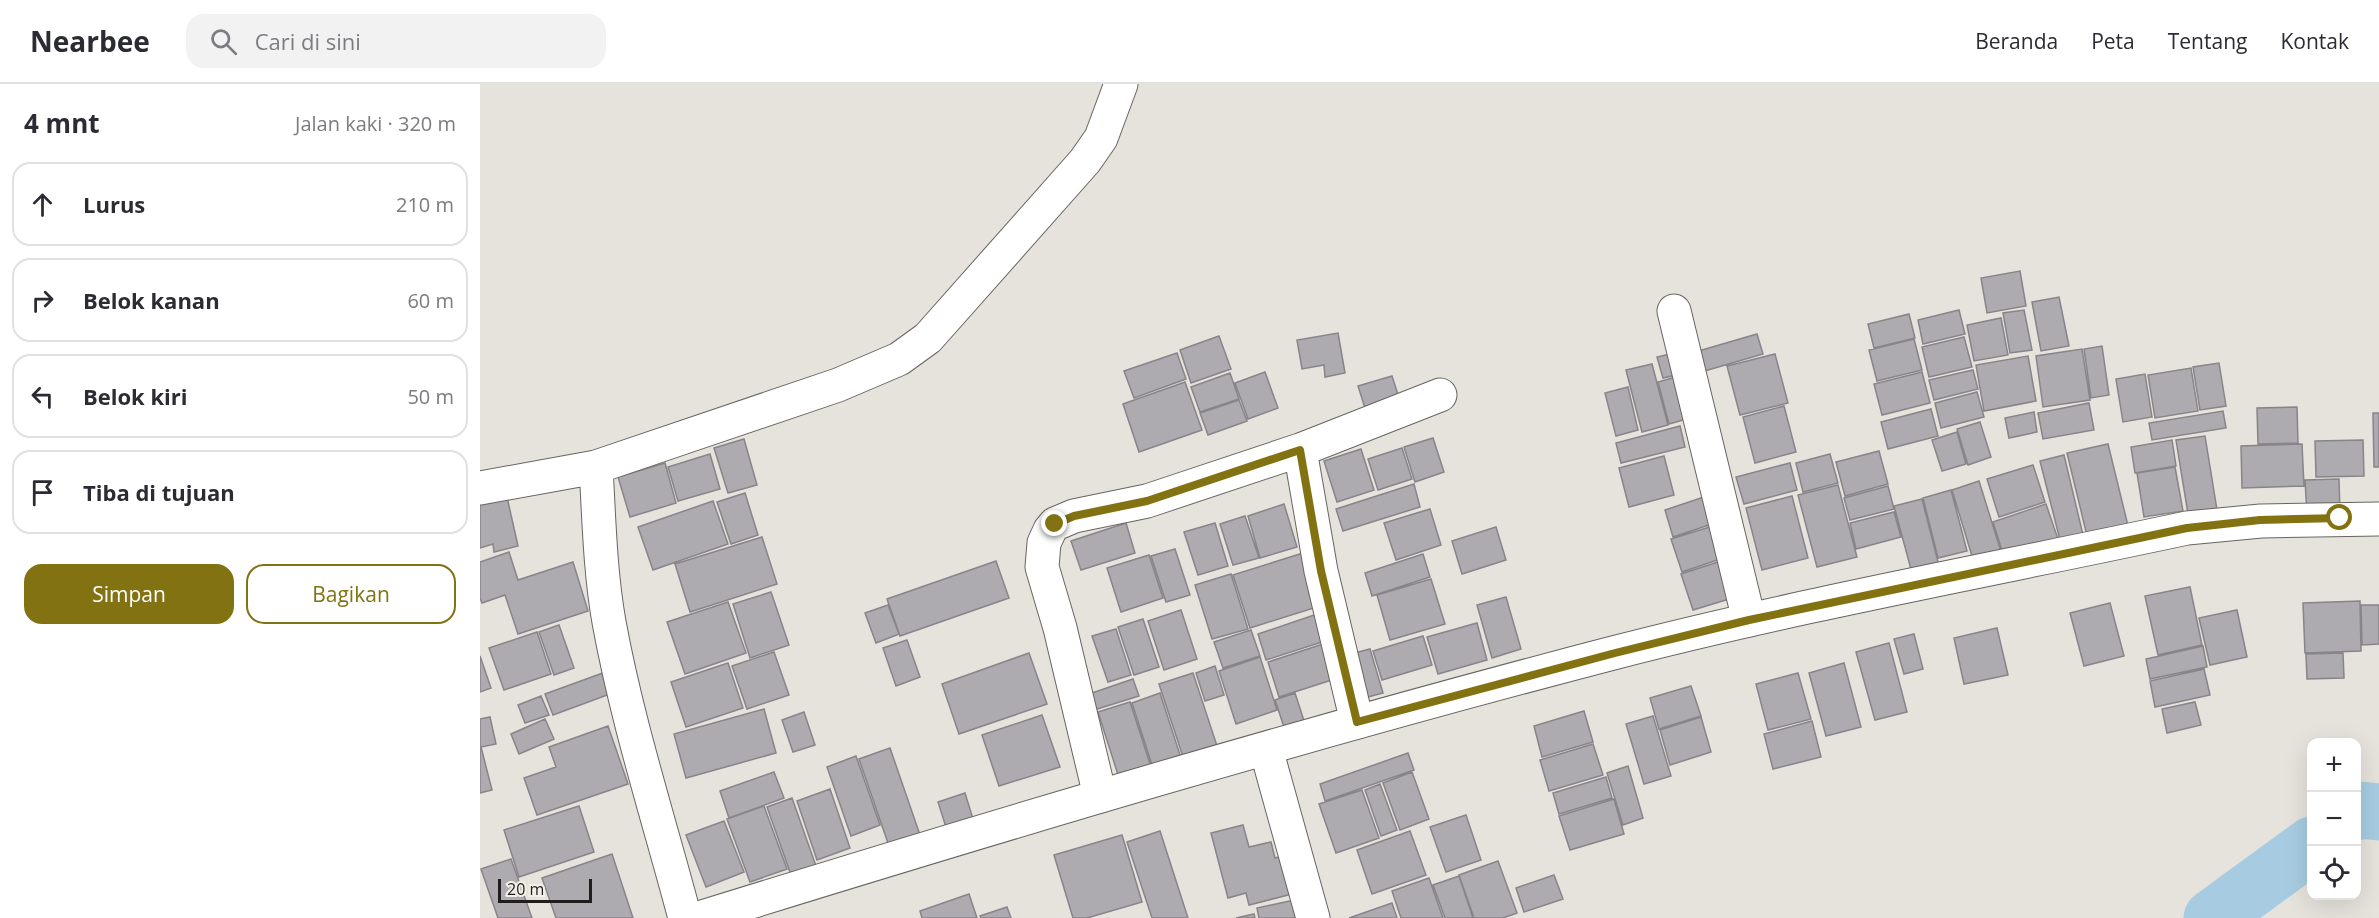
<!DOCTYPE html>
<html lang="id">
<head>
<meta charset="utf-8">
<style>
	:root { --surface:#fff; --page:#f2f2f3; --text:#2b2b33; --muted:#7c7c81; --line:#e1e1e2; --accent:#827212 }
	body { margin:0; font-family:"Open Sans",sans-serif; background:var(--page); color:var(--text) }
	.controls { position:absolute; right:18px; bottom:18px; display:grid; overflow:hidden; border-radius:12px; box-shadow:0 6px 24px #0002 }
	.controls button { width:54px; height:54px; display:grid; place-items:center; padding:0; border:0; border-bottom:2px solid var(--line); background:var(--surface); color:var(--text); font:30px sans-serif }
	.scale { position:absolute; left:18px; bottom:15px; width:94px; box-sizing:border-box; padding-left:6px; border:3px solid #1f1e1c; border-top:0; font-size:16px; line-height:21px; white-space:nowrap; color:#1f1e1c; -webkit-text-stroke:4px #f3f0e9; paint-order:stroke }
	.stop { position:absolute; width:18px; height:18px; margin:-14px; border:4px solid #827212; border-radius:50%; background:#fff }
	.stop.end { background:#827212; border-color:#fff; box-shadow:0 2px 6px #0008 }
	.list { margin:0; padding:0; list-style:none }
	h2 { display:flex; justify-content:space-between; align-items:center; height:78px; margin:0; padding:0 24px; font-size:26px }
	h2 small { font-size:20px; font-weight:400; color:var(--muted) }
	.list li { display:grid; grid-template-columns:39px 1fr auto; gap:18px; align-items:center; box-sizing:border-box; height:84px; margin:0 12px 12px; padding:0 12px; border:2px solid var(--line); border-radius:18px }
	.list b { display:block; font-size:22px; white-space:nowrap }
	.list em { font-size:20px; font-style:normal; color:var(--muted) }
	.actions { display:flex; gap:12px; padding:18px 24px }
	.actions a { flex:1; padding:14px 0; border:2px solid var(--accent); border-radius:18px; text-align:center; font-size:21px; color:var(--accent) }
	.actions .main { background:var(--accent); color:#fff }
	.icon { flex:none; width:33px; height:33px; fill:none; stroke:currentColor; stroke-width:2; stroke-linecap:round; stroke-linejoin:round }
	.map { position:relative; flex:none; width:1899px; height:834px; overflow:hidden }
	header { display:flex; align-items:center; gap:36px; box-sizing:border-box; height:84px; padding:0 30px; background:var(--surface); border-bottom:2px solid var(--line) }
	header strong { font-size:28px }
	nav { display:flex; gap:33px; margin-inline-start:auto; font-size:21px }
	.search { width:420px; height:54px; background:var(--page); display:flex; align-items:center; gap:15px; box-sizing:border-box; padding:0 21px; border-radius:18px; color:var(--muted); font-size:22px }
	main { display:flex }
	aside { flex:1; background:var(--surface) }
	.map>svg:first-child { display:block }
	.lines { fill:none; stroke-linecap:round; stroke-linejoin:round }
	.river { stroke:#a7cce1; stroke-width:57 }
	.building { fill:#adaab0; stroke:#87848a; stroke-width:1.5 }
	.minor-casing { stroke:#686560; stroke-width:35 }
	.tertiary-casing { stroke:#686560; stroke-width:35 }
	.minor { stroke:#fff; stroke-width:33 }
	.tertiary { stroke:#fff; stroke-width:33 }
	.route { stroke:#827212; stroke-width:8 }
</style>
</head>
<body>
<header>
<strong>Nearbee</strong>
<div class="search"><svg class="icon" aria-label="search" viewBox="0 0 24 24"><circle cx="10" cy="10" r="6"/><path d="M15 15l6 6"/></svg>Cari di sini</div>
<nav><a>Beranda</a><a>Peta</a><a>Tentang</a><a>Kontak</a></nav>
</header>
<main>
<aside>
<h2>4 mnt<small>Jalan kaki · 320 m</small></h2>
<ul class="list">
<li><svg class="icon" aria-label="ahead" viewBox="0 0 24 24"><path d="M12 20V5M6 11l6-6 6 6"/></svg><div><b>Lurus</b></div><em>210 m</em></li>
<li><svg class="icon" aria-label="right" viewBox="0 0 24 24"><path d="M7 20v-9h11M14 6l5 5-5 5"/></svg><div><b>Belok kanan</b></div><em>60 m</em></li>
<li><svg class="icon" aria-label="left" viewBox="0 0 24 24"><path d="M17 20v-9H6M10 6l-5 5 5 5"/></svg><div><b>Belok kiri</b></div><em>50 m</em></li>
<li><svg class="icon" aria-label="arrive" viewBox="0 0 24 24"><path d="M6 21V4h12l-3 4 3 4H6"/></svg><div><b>Tiba di tujuan</b></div></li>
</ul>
<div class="actions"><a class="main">Simpan</a><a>Bagikan</a></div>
</aside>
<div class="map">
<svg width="1899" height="834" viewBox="0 0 1899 834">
	<rect width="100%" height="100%" fill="#e6e2dc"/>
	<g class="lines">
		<path class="river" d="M1876 728 1880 726 1899 728
			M1732 834 1832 761"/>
	</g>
	<path class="building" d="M1540 187 1546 222 1507 229 1501 194Z
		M1579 213 1589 262 1561 267 1552 218Z
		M1479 226 1485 250 1443 260 1438 236Z
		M1544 226 1552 266 1530 269 1523 229Z
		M1429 230 1435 254 1394 264 1388 240Z
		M1521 234 1528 271 1494 277 1487 241Z
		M858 249 865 289 845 293 844 281 822 285 817 256Z
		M1277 250 1283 270 1221 288 1215 268Z
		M739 252 751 285 711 299 700 266Z
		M1484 253 1492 283 1449 293 1442 263Z
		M1434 255 1442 286 1397 297 1389 266Z
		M1622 262 1629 311 1611 314 1604 265Z
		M1602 265 1610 316 1563 323 1556 272Z
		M1203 267 1209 288 1183 294 1177 273Z
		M697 269 706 295 654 314 644 287Z
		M1295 270 1308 319 1260 331 1247 282Z
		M1548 272 1556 317 1504 327 1496 281Z
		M1739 279 1746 322 1720 326 1713 283Z
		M1172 280 1188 341 1162 348 1146 286Z
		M1711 284 1718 327 1675 334 1668 291Z
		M1493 286 1498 305 1454 316 1449 296Z
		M785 288 798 324 768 335 755 299Z
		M1442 288 1450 319 1402 331 1394 300Z
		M750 289 759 315 720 328 711 303Z
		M1206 290 1217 332 1189 340 1178 298Z
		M1665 290 1672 333 1643 338 1636 295Z
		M912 292 919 314 885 324 878 302Z
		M705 298 722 346 659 368 643 320Z
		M1148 303 1158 346 1136 352 1125 309Z
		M1497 308 1504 333 1461 344 1455 319Z
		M759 316 767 337 728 351 720 329Z
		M1609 319 1614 346 1563 355 1558 329Z
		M1304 322 1316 368 1275 379 1263 333Z
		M1817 323 1818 359 1778 360 1777 324Z
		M1451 325 1458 352 1408 365 1401 338Z
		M1743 327 1746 344 1672 356 1669 339Z
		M1554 328 1557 348 1529 354 1525 334Z
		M1893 329H1899V383H1894Z
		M1500 338 1511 373 1488 381 1477 345Z
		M1200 342 1205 363 1141 379 1136 359Z
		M1477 348 1486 380 1462 387 1452 356Z
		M1725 352 1738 432 1709 436 1696 356Z
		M953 354 964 388 935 398 924 363Z
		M264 355 277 401 248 409 234 364Z
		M1692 356 1696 382 1655 389 1651 363Z
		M1883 356 1884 392 1836 393 1835 357Z
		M1628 360 1651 454 1610 464 1587 369Z
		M1822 360 1824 402 1762 404 1761 362Z
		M922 364 932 395 898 406 888 375Z
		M881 365 894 406 857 418 844 377Z
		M1399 367 1408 400 1365 412 1356 378Z
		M230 370 240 405 198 417 188 383Z
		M1350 370 1358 399 1323 408 1316 379Z
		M1584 371 1603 451 1580 456 1560 377Z
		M1184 372 1194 411 1149 423 1139 384Z
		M185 379 196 419 150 433 138 393Z
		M1310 379 1317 406 1264 420 1256 393Z
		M1553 381 1565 418 1519 433 1507 395Z
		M1695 383 1703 427 1664 433 1657 389Z
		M1859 395 1860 429 1827 430 1825 396Z
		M1499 397 1523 474 1495 482 1472 406Z
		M934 400 940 423 863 447 856 425Z
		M1358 401 1377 473 1337 483 1318 411Z
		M1408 402 1414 425 1370 436 1364 414Z
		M1471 406 1487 467 1458 474 1443 414Z
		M265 409 278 451 251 460 237 418Z
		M1227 412 1235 439 1193 453 1185 426Z
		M1312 412 1328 474 1282 486 1266 424Z
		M27 413 38 462 14 468 13 460 0 464V419Z
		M1442 415 1459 482 1432 489 1414 422Z
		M233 417 248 460 173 486 158 443Z
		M804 420 817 463 780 474 768 432Z
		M1566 420 1579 458 1525 476 1513 438Z
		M950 425 961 461 916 476 904 439Z
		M1414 428 1421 453 1376 465 1370 439Z
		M765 432 779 474 753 481 740 440Z
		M646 439 655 469 601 486 591 457Z
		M735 439 748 482 718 491 704 448Z
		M1236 441 1246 473 1202 488 1191 455Z
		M1016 443 1026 476 982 490 972 457Z
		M282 453 297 500 210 528 195 480Z
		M695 465 710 511 686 518 671 472Z
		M29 468 38 496 93 478 108 527 38 550 25 511 2 519 0 514V478Z
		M823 469 840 522 770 544 753 491Z
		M943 470 950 493 892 512 885 489Z
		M669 471 683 514 641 528 627 484Z
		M1247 475 1259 512 1213 526 1201 490Z
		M516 477 529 514 420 552 407 515Z
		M751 490 768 545 732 555 715 501Z
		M951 495 965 540 910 556 897 511Z
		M1710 503 1722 561 1678 571 1665 512Z
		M291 508 309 561 270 574 253 520Z
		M1026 513 1041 565 1012 574 997 521Z
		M1880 517 1881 567 1825 569 1823 519Z
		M248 518 266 569 205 590 187 538Z
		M1630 519 1644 572 1604 582 1590 529Z
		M408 521 419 550 396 559 385 529Z
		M1881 521H1899V560L1882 561Z
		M701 526 717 575 684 586 668 537Z
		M1757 526 1767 573 1730 581 1719 534Z
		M840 529 848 556 786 576 778 550Z
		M663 535 679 583 654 591 638 543Z
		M997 539 1007 576 958 590 947 553Z
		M79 541 94 584 74 591 59 548Z
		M1517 544 1528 591 1484 600 1474 554Z
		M636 545 651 591 628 598 612 552Z
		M771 546 780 572 743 584 734 558Z
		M57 548 71 590 24 606 9 564Z
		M1434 550 1443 585 1424 590 1414 555Z
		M943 552 952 581 902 596 893 567Z
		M427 556 440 593 416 602 403 564Z
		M849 558 861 593 799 613 788 578Z
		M1409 559 1427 628 1395 636 1376 568Z
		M1723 562 1727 583 1670 595 1666 575Z
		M890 565 903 609 880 615 867 571Z
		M294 568 309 611 267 625 252 582Z
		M549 569 567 620 479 650 462 600Z
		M1863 569 1864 594 1827 595 1826 570Z
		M0 572 11 604 0 608Z
		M780 573 797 626 756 640 739 587Z
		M248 579 263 624 206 643 191 598Z
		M1364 579 1381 643 1346 652 1329 589Z
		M735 582 744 611 725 617 716 589Z
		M1724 585 1730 611 1675 623 1670 597Z
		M131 586 138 607 73 631 65 610Z
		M713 589 738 665 704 676 679 600Z
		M1318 589 1331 635 1288 646 1276 600Z
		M653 595 659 612 614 626 609 610Z
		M1211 602 1221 632 1179 645 1170 614Z
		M680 609 700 671 672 681 652 619Z
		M815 609 826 643 806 649 795 616Z
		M61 612 69 631 45 639 38 621Z
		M650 618 672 686 640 697 618 628Z
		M1715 618 1721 641 1687 649 1682 625Z
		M284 625 296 669 206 694 194 650Z
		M1104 627 1113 658 1062 673 1054 642Z
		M324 628 335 661 313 668 302 636Z
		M562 631 580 683 519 702 502 651Z
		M1173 632 1191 692 1164 700 1146 640Z
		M10 633 16 660 1 663 12 706 0 709V635Z
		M1221 633 1231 668 1190 681 1180 646Z
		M65 635 74 655 39 670 31 650Z
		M1332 637 1341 673 1293 685 1284 650Z
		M128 642 148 700 57 731 44 694 76 683 69 663Z
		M1113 660 1123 691 1069 707 1060 676Z
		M410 664 440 751 409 762 379 675Z
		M928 669 934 686 845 717 840 700Z
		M376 672 400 741 371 752 347 683Z
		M1148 682 1163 734 1143 741 1127 689Z
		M294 688 304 714 249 734 240 707Z
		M932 688 949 735 920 746 903 699Z
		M1126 693 1132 714 1079 730 1073 709Z
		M900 700 917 746 901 752 885 706Z
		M350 705 370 764 337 776 317 717Z
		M882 706 899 754 856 769 839 720Z
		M485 709 493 735 466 743 458 718Z
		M312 714 336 782 311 791 287 723Z
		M1134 715 1144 750 1090 766 1079 732Z
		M99 722 114 768 39 793 24 746Z
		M284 722 307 785 270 798 247 735Z
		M986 731 1001 776 966 788 950 743Z
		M244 737 264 788 226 803 206 751Z
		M763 741 769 763 791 758 795 774 806 771 816 809 769 821 766 809 748 814 731 749Z
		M680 747 708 834H672L647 758Z
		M930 747 946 791 892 810 877 766Z
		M642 751 662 818 607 834H593L574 771Z
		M132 770 153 834H76L62 794Z
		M31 775 52 834H18L1 785Z
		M1018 777 1037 829 1023 834H994L979 791Z
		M1074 791 1083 815 1044 828 1036 804Z
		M979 792 993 834H965L953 801Z
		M949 794 963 834H921L912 807Z
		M489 810 497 834H442L440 827Z
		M824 814 828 834H779L777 824Z
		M912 819 917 834H869Z
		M527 823 531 834H501L500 832Z
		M774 830 775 834H756Z"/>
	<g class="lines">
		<g class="minor-casing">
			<path id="minor" d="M1194 227 1269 536
				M820 366 841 487 877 638
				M116 383 358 301 419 275 448 254 605 77 621 54 641 0
				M0 404 116 383C119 435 120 487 129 538 147 637 179 736 205 834
				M786 665 833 834
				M620 712 580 544 562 483 564 459 570 446 575 440 594 432 667 417 820 366 960 311"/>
		</g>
		<g class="tertiary-casing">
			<path id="tertiary" d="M219 834C522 740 826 649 1133 569 1322 520 1516 485 1707 444L1781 437 1899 435"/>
		</g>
		<use href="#minor" class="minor"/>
		<use href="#tertiary" class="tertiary"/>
	</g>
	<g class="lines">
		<path class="route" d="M575 440 594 432 667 417 820 366 841 487 877 638 1135 569 1269 536 1707 444 1780 436 1860 434"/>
	</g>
</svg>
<div class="controls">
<button>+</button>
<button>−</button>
<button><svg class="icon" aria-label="locate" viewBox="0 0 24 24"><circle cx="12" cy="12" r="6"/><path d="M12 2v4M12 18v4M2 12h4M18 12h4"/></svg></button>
</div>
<div class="scale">20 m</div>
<div class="stop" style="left:1860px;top:434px"></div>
<div class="stop end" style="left:575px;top:440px"></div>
</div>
</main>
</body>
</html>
